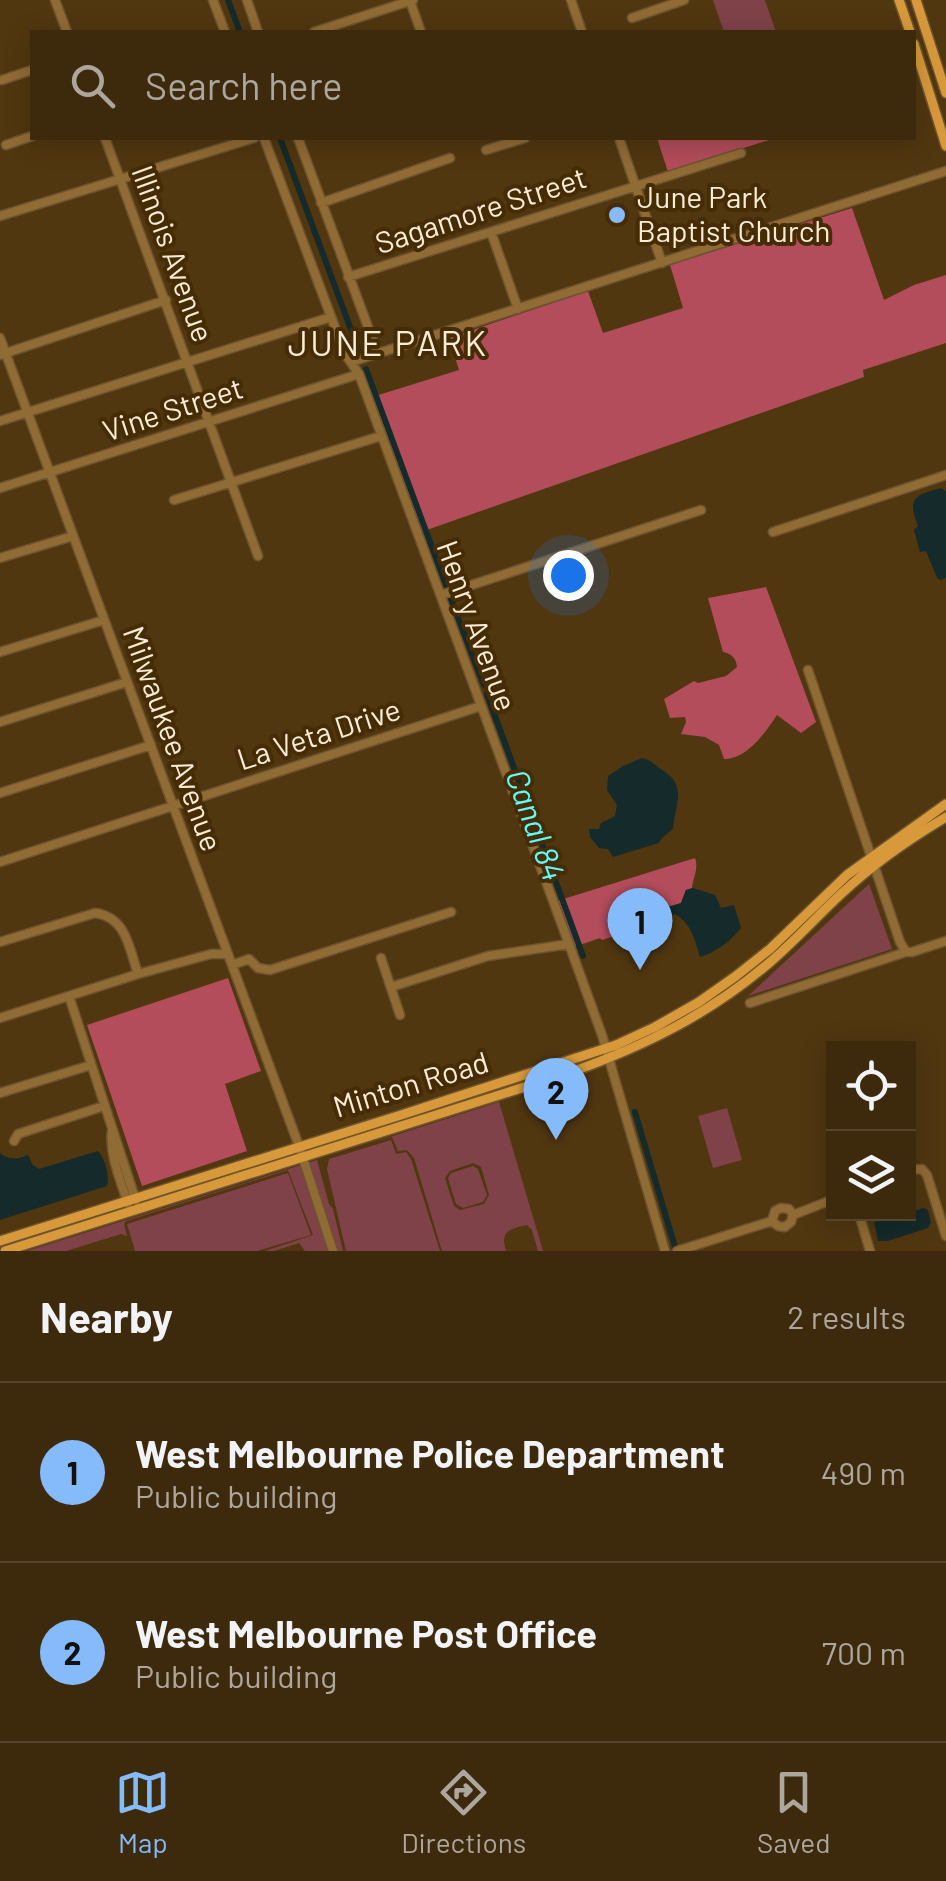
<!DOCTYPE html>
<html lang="en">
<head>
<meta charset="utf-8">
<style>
	:root { --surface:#3d290c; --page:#443115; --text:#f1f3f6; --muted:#ada69d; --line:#56452d; --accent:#86bbfb }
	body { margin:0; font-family:Barlow,sans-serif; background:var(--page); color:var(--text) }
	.controls { position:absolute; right:30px; bottom:30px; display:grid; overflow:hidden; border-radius:0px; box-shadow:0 5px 25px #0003 }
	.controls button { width:90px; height:90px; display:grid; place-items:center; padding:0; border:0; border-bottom:2px solid var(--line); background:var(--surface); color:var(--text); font:50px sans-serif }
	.you { position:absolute; left:568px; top:575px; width:35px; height:35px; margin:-25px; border:8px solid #fff; border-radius:50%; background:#1a73e8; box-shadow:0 0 0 15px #1a73e833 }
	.badge { display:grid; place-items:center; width:65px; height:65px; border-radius:50%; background:var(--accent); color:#111; font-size:32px; font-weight:700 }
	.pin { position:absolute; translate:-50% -82px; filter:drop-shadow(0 2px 5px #0008) }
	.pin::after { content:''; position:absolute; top:52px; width:35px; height:30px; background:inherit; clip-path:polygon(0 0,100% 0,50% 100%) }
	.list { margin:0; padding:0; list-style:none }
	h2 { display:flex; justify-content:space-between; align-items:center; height:130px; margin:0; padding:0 40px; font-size:42px }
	h2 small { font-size:32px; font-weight:400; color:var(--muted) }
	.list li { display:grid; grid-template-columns:65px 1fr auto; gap:30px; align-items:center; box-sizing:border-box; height:180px; padding:0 40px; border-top:2px solid var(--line) }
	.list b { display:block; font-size:38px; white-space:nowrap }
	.list p { margin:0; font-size:32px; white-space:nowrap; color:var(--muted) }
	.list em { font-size:32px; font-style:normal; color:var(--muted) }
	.icon { flex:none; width:55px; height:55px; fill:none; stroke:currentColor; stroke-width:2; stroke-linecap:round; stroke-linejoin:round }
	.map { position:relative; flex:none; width:946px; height:1251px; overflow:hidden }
	.search { position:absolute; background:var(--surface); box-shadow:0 5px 25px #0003; left:30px; right:30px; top:30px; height:110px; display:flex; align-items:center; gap:25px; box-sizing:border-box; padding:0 35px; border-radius:0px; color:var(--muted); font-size:38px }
	.sheet { height:490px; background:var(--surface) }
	nav { display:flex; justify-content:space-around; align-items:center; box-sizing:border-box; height:140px; border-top:2px solid var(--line); background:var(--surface); font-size:28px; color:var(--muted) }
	nav a { display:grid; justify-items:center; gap:5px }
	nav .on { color:var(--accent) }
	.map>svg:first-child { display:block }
	.green { fill:#7f4249; fill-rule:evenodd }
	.forest { fill:#b34c5b }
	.water { fill:#152a2a }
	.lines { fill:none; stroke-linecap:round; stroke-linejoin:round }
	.canal { stroke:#152a2a; stroke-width:6 }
	.minor-casing { stroke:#6c5430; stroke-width:11 }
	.major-casing { stroke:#6c5430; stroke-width:12 }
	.minor { stroke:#916b34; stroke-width:8 }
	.major { stroke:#d8993a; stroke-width:9 }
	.poi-dot { fill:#86bbfb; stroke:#462c04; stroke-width:4 }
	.labels { text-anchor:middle; stroke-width:8; stroke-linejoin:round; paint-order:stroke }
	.poi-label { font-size:30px; fill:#fbebd7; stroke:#462c04; text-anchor:start }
	.street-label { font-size:30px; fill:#fbebd7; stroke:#462c04 }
	.water-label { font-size:32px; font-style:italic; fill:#60fdfb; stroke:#462c04 }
	.quarter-label { font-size:35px; letter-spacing:2.5px; fill:#fbebd7; stroke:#462c04 }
</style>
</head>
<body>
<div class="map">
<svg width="946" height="1251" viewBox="0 0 946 1251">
	<rect width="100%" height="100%" fill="#513710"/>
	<path class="green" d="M713 0H765L776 32H724Z
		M869 884 892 949 748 996Z
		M499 1102 543 1251H538L532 1230 527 1225C509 1229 500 1231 506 1251H442L414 1158 407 1150 398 1151 392 1137 371 1143ZM473 1163 481 1167 489 1195 484 1204 460 1210 454 1206 445 1178 450 1171Z
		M727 1108 742 1160 713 1168 698 1116Z
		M391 1140 396 1154 406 1152 411 1159 440 1251H346L327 1169 329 1159Z
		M317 1160 329 1204 333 1209 343 1251H305L299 1243 274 1251H265L313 1235 288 1170 126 1221 124 1224 127 1236 121 1234 66 1251H27Z
		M473 1166 478 1169 487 1195 483 1202 463 1208 456 1204 448 1178 451 1173Z
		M288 1173 311 1235 257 1251H135L127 1224Z"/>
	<path class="forest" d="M657 138H775L668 172Z
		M852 208 884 300 914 285 946 275V343L863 370 864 377 421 532 372 397 459 370 449 338 588 291 603 333 683 308 670 265Z
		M766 587 816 722 801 733 777 715C765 733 747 759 724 759L719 745 705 737 681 734 686 722 685 717 670 718 664 699 694 681 698 683 726 676 737 667C736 658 732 654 723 652L708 598Z
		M695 858C699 869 693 877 692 888L686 890 681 903 652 912 645 921 632 923 633 930 602 940 600 938 574 947 557 901Z
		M228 978 261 1071 225 1084 247 1151 142 1186 87 1025Z"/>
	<path class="water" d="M941 488 946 491V578L941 580 937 578 926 551 920 552 914 530 918 526C907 499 914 495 941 488Z
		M642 758C652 760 654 765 662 770 688 785 675 805 673 829L662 838 659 843 613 857 608 849 599 848 590 837 589 829H599L601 823 615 816 617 805 607 790 608 776 623 766Z
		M693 888 715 895 721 908 734 905 741 928C732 940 715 953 700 957 695 940 691 923 675 914L647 924 645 921 652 912 681 903 686 890Z
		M98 1151C105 1158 110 1176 107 1186L0 1220V1153C9 1160 18 1160 28 1155L33 1165 39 1169Z
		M924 1208 928 1210 931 1222 928 1228 888 1241H878L874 1222Z"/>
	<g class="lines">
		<path class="canal" d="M228 0 240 32
			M280 138 360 354
			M366 369 447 588
			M450 597 484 685
			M487 694 583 956
			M635 1112 675 1247"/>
		<g class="minor-casing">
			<path id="minor" d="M55 0 67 32
				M213 0 225 32
				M247 0 258 32
				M571 0 582 32
				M410 1 421 32
				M632 18 684 0
				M314 32 413 0
				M2 80 32 70
				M105 138 258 556
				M264 138 345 354 359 374 569 944 602 1035 665 1251
				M298 138 378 354
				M619 138 662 263
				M6 145 32 136
				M486 150 525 138
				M321 203 450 158
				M0 216 254 138
				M491 232 518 309
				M348 277 741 153
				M0 338 262 1046 299 1146 333 1251
				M0 355 166 300
				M351 362 946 171
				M0 421 331 317
				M0 488 359 374
				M174 500 381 436
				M773 532 946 475
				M0 558 73 536
				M441 595 701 510
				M0 652 104 620
				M808 670 900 942 906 952
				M0 722 127 682
				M0 793 151 745
				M0 862 481 706
				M0 942 95 913C126 917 129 947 138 974
				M381 958 400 1015
				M232 965 249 959 258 968 270 970 451 912
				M391 987 488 956 569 944
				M69 996 136 1201
				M750 1003 906 952H912L946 941
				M0 1018 138 974 211 954H228
				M0 1093 91 1065
				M112 1131C109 1155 121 1181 128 1204
				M14 1141 18 1134 104 1106
				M908 1170 922 1169 927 1175 946 1236
				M859 1214 870 1251
				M793 1215 789 1209 781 1208 775 1211 772 1221 778 1226 785 1227 791 1222 793 1215 834 1199
				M677 1251 772 1221"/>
		</g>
		<g class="major-casing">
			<path id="major" d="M899 0 910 32
				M916 0 946 93
				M914 44 946 146
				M0 1241 401 1115 616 1045 655 1027 699 1002 736 976 770 949 847 875 946 804
				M5 1251 569 1073C644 1046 708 1015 769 963 795 941 817 916 841 894 873 864 909 839 946 817"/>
		</g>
		<use href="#minor" class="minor"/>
		<use href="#major" class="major"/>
	</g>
	<circle class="poi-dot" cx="617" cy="215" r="10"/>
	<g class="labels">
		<g class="poi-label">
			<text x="637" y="208">June Park<tspan x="637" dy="34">Baptist Church</tspan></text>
		</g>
		<g class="street-label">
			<text transform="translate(481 211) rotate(-18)" y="10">Sagamore Street</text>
			<text transform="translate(172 254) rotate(70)" y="10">Illinois Avenue</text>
			<text transform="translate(173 410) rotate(-18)" y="10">Vine Street</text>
			<text transform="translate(476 626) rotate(70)" y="10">Henry Avenue</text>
			<text transform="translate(319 735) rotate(-18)" y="10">La Veta Drive</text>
			<text transform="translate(172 739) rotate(70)" y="10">Milwaukee Avenue</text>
			<text transform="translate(411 1085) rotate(-17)" y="10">Minton Road</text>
		</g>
		<g class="water-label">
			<text transform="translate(535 825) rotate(70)" y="11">Canal 84</text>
		</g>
		<g class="quarter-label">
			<text x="388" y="356">JUNE PARK</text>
		</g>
	</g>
</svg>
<div class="controls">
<button><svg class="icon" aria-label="locate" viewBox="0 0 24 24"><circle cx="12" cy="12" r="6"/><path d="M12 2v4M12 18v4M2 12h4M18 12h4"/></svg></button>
<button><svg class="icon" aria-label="layers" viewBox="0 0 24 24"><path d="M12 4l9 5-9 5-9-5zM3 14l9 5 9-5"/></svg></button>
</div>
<div class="you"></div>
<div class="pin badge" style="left:640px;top:970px">1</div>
<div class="pin badge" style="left:556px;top:1140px">2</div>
<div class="search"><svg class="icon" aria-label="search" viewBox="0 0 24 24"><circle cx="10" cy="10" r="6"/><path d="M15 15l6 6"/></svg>Search here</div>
</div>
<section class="sheet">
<h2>Nearby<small>2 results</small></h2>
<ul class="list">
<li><span class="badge">1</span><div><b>West Melbourne Police Department</b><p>Public building</p></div><em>490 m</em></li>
<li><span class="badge">2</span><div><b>West Melbourne Post Office</b><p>Public building</p></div><em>700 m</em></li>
</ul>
</section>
<nav>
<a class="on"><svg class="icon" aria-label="map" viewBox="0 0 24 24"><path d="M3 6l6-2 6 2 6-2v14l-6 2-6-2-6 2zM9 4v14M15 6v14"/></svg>Map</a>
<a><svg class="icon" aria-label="directions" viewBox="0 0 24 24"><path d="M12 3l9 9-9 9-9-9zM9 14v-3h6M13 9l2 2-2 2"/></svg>Directions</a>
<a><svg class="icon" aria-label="saved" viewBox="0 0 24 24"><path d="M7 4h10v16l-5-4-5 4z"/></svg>Saved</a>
</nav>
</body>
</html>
